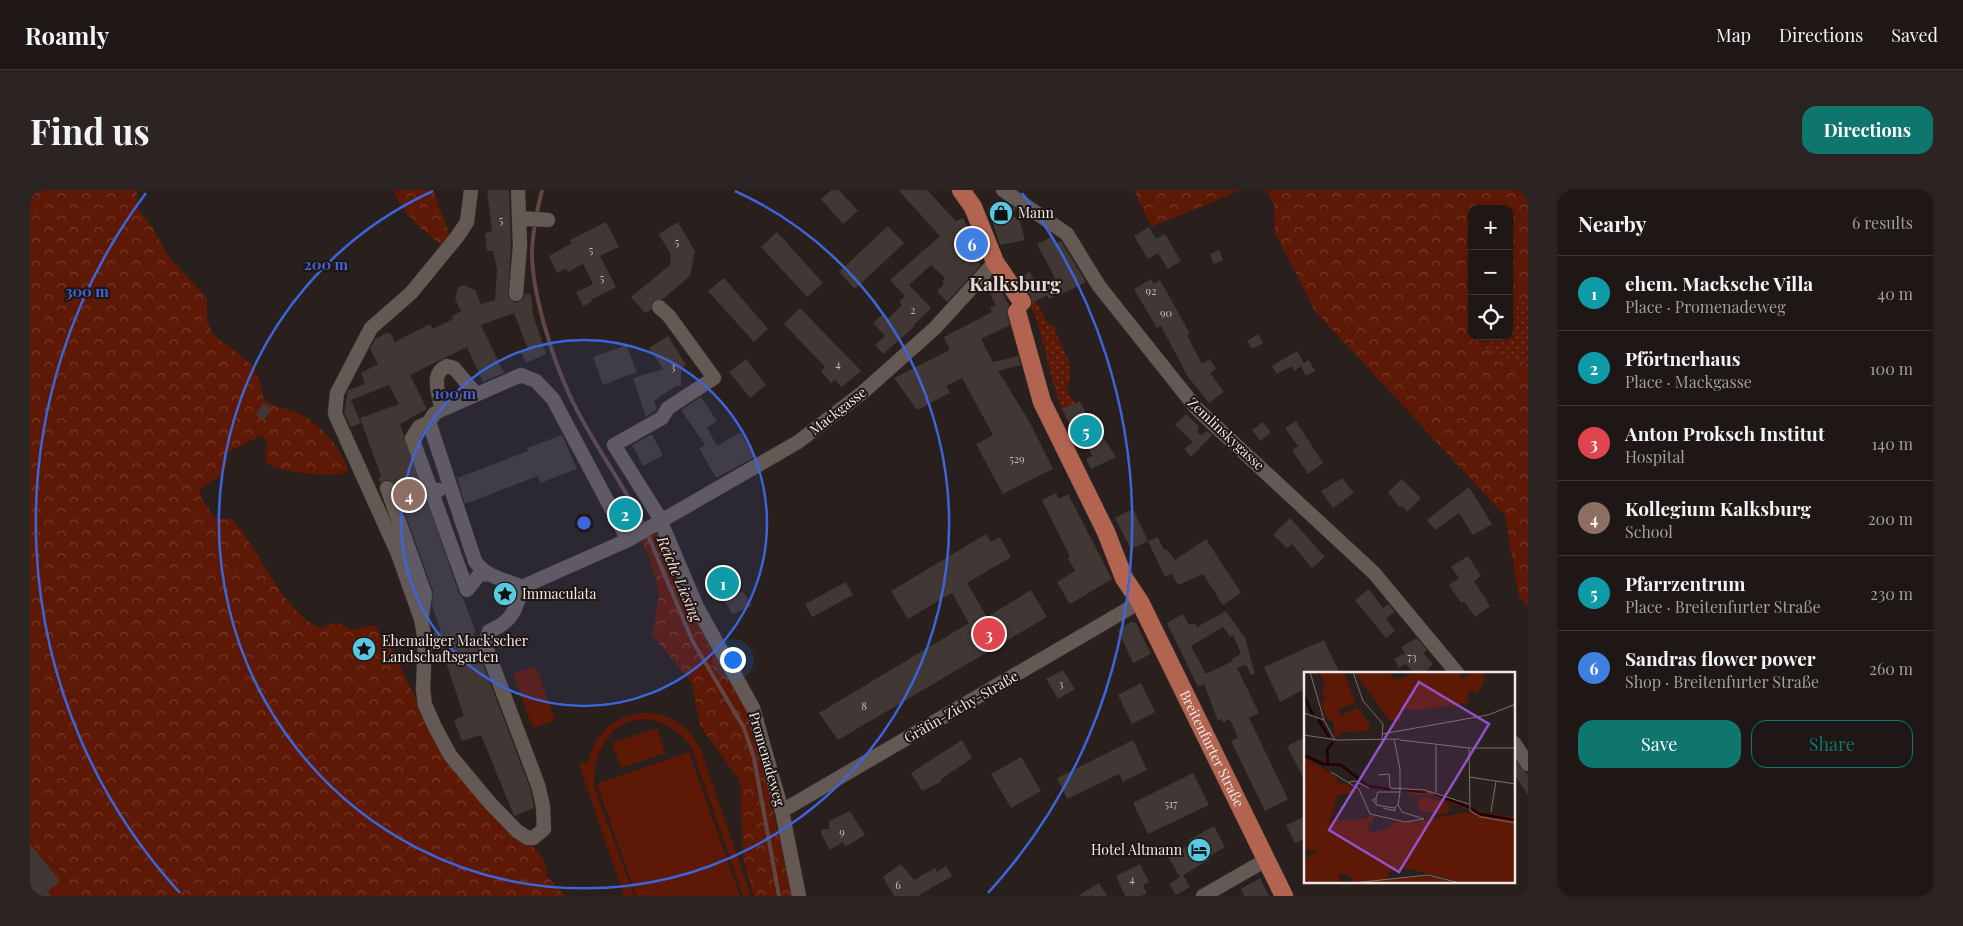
<!DOCTYPE html>
<html lang="en">
<head>
<meta charset="utf-8">
<style>
	:root { --surface:#1f1715; --page:#2c2422; --text:#f1f3f6; --muted:#a19fa0; --line:#3c3634; --accent:#0f766e }
	body { margin:0; font-family:"Playfair Display",serif; background:var(--page); color:var(--text) }
	.controls { position:absolute; right:15px; top:15px; display:grid; overflow:hidden; border-radius:10px; box-shadow:0 1px 4px #0004 }
	.controls button { width:45px; height:45px; display:grid; place-items:center; padding:0; border:0; border-bottom:1px solid var(--line); background:var(--surface); color:var(--text); font:25px sans-serif }
	.you { position:absolute; left:702px; top:469px; width:18px; height:18px; margin:-12px; border:4px solid #fff; border-radius:50%; background:#1a73e8; box-shadow:0 0 0 8px #1a73e833 }
	.badge { display:grid; place-items:center; width:32px; height:32px; border-radius:50%; background:var(--accent); color:#fff; font-size:16px; font-weight:700 }
	.pin { position:absolute; translate:-50% -50%; border:2px solid #fff; box-shadow:0 1px 5px #0006 }
	.list { margin:0; padding:0; list-style:none }
	h2 { display:flex; justify-content:space-between; align-items:center; height:65px; margin:0; padding:0 20px; font-size:21px }
	h2 small { font-size:16px; font-weight:400; color:var(--muted) }
	.list li { display:grid; grid-template-columns:32px 1fr auto; gap:15px; align-items:center; box-sizing:border-box; height:75px; padding:0 20px; border-top:1px solid var(--line) }
	.list b { display:block; font-size:19px; white-space:nowrap }
	.list p { margin:0; font-size:16px; white-space:nowrap; color:var(--muted) }
	.list em { font-size:16px; font-style:normal; color:var(--muted) }
	.actions { display:flex; gap:10px; padding:15px 20px }
	.actions a { flex:1; padding:11px 0; border:1px solid var(--accent); border-radius:15px; text-align:center; font-size:18px; color:var(--accent) }
	.actions .main { background:var(--accent); color:#fff }
	.icon { flex:none; width:28px; height:28px; fill:none; stroke:currentColor; stroke-width:2; stroke-linecap:round; stroke-linejoin:round }
	.map { position:relative; flex:none; width:1498px; height:706px; overflow:hidden; border-radius:15px }
	header { display:flex; align-items:center; gap:30px; box-sizing:border-box; height:70px; padding:0 25px; background:var(--surface); border-bottom:1px solid var(--line) }
	header strong { font-size:24px }
	nav { display:flex; gap:28px; margin-inline-start:auto; font-size:18px }
	.intro { display:flex; align-items:center; justify-content:space-between; box-sizing:border-box; height:120px; padding:0 30px }
	h1 { margin:0; font-size:35px }
	.button { padding:12px 22px; border-radius:15px; background:var(--accent); color:#fff; font-size:18px; font-weight:700 }
	main { display:flex; gap:30px; padding:0 30px }
	aside { flex:1; background:var(--surface); border-radius:15px; box-shadow:0 1px 4px #0004 }
	.map>svg:first-child { display:block }
	.grass { fill:url(#grass-dots) }
	.forest { fill:url(#forest-crowns) }
	.garden { fill:#5e1906 }
	.lines { fill:none; stroke-linecap:round; stroke-linejoin:round }
	.stream { stroke:#604645; stroke-width:4 }
	.building { fill:#413734; fill-rule:evenodd }
	.minor-casing { stroke:#423a38; stroke-width:15 }
	.major-casing { stroke:#423a38; stroke-width:19 }
	.minor { stroke:#655956; stroke-width:14 }
	.major { stroke:#b36451; stroke-width:18 }
	.ring { fill:none; stroke:#3c65da; stroke-width:2.5 }
	.labels { text-anchor:middle; stroke-width:4; stroke-linejoin:round; paint-order:stroke }
	.number-label { font-size:11px; fill:#c4bcba }
	.poi-label { font-size:14px; fill:#efe8e6; stroke:#1f1613; text-anchor:start }
	.street-label { font-size:14px; fill:#efe8e6; stroke:#1f1613 }
	.water-label { font-size:15px; font-style:italic; fill:#f7dcd5; stroke:#1f1613 }
	.district-label { font-size:19px; font-weight:bold; fill:#e7d9d5; stroke:#1f1613 }
	.inset-river { fill:none; stroke:#230000; stroke-width:2.5 }
	.inset-road { fill:none; stroke:#786f6d; stroke-width:1 }
	.view { fill:#9252c7; fill-opacity:0.15; stroke:#9252c7; stroke-width:2.5 }
	.inset-edge { fill:none; stroke:#efe8e6; stroke-width:2.5 }
	.centre { fill:#3c65da; stroke:#1f1613; stroke-width:2.5 }
	.ring-label { font-size:15px; text-anchor:middle; font-weight:bold; fill:#3c65da; stroke:#1f1613; stroke-width:4; stroke-linejoin:round; paint-order:stroke }
</style>
</head>
<body>
<header>
<strong>Roamly</strong>
<nav><a>Map</a><a>Directions</a><a>Saved</a></nav>
</header>
<div class="intro"><h1>Find us</h1><a class="button">Directions</a></div>
<main>
<div class="map">
<svg width="1498" height="706" viewBox="0 0 1498 706">
	<defs>
		<pattern id="grass-dots" width="8" height="8" patternUnits="userSpaceOnUse" patternTransform="scale(1.25)"><rect width="8" height="8" fill="#5e1906"/><path d="M2 2h.1M6 6h.1" fill="none" stroke="#753a2a" stroke-width="1.8" stroke-linecap="round"/></pattern>
		<pattern id="forest-crowns" width="20" height="18" patternUnits="userSpaceOnUse" patternTransform="scale(1.25)"><rect width="20" height="18" fill="#5e1906"/><path d="M2 6a3 3 0 1 1 6 0M12 15a3 3 0 1 1 6 0" fill="none" stroke="#753a2a"/></pattern>
	</defs>
	<rect width="100%" height="100%" fill="#291f1c"/>
	<path class="grass" d="M1498 110V175C1484 168 1468 170 1457 159L1456 146H1479V117Z
		M1006 111 1018 134 1025 137C1032 168 1048 167 1036 201L1046 213 1032 219C1018 185 1016 148 1000 114Z"/>
	<path class="forest" d="M0 0H107L108 19 123 38 139 67 177 108V130L183 144 221 174 228 186 234 210C245 217 258 219 270 224 290 233 313 260 318 281 309 289 243 282 235 272L237 254 232 245 196 263C201 283 184 290 170 299L171 308 185 328 202 329C230 359 253 424 291 438 302 432 311 431 321 440L345 435 357 457 366 462 369 474 391 519 500 654C511 664 517 671 517 686L535 706H46L22 670 0 654Z
		M364 0H403L421 48 413 56C394 41 371 24 364 0Z
		M1104 0H1212L1121 37Z
		M1236 0H1485L1498 4V110L1479 117V19H1442V146H1456L1457 159C1467 170 1484 168 1498 175V417L1489 407 1475 326 1285 121 1245 43 1244 15Z
		M627 343 662 419 723 531 762 706H724L713 669 710 591 670 536 662 493 622 445 629 404 620 370 611 350Z"/>
	<path class="garden" d="M506 476 525 530 503 538 483 484Z
		M610 523C638 522 660 535 671 561L721 706H713L661 556C620 505 562 532 564 596L604 706H594L549 574 558 572C565 545 582 527 610 523Z
		M627 538 635 563 591 578 582 553Z
		M659 562 710 706H606L567 594Z
		M0 654 22 670 45 706H0Z"/>
	<g class="lines">
		<path class="stream" d="M512 0C507 20 503 40 502 60 501 100 522 167 539 204 560 250 592 291 614 336
			M617 343 663 452 714 538 724 568 749 706"/>
	</g>
	<path class="building" d="M457 0H479L481 55 478 107 486 113 493 109 495 104H501L503 125 516 164 496 173 491 162 498 159 484 123 451 135 474 183 453 192 437 157 380 185 397 219 370 234 429 403 433 408 446 442 444 443 447 458 500 598 504 618 484 626 451 545 432 551 424 530 434 526 410 454 407 455 403 443 411 441 402 416 403 401 365 295 358 289 350 293 348 288 351 286 330 228 369 214 359 195 321 210 331 233 321 237 314 223 318 200 335 194 331 183 348 174 340 159 345 149 356 143 361 144 365 152 400 134 403 139 423 129 422 126 431 121 425 109 428 97 433 95 445 100 451 114 465 110 467 79 463 61H457L455 43 462 42Z
		M801 0H809L828 21 813 34 791 9Z
		M868 0H897L926 31 933 28 945 52 950 76 917 112 907 101 914 94 912 92 915 88 901 75 879 95 901 118 883 136 884 137 853 164 845 155 855 146 843 133 853 124 858 129 872 115 869 112 875 106 860 90 910 46Z
		M978 14 986 19 981 24 990 32 995 50 970 55 958 18Z
		M576 32 589 57 570 66 586 97 561 110 562 112 553 116 546 102 563 94 553 74 538 82 536 78 527 83 519 66 542 53 540 50Z
		M648 32 665 61 660 86 633 109 623 111 621 120 615 123 601 107 640 75 641 65 629 44Z
		M858 36 874 53 825 99 809 82Z
		M1119 37 1126 49 1135 44 1151 71 1138 79 1128 63 1118 69 1104 46Z
		M747 42 793 93 777 107 731 57Z
		M1023 46 1027 53 1031 51 1056 92 1030 105 1029 104 1019 109 1017 105 1002 113 1001 106 989 89 999 82 1009 96 1025 88 1007 54Z
		M1189 60 1193 70 1184 74 1180 64Z
		M694 88 738 139 724 152 678 101Z
		M963 88 979 115 977 124 980 135 951 149 963 172 988 166 991 175 968 181 999 231 1023 279 973 304 946 254 963 245 932 188 916 196 920 203 887 220 864 188 920 160 914 147 962 122 960 118 966 115 956 95Z
		M1121 89 1124 94 1130 90 1138 104 1160 144 1157 145 1172 174 1180 169 1186 179 1180 183 1194 202 1179 213 1158 187 1131 136 1127 138 1104 99Z
		M770 118 831 181 812 197 805 190 801 193 791 181 795 177 754 134Z
		M1228 144 1233 153 1222 159 1217 151Z
		M638 146 656 175 651 178V196H646L624 211 627 219 616 227 603 188 633 179 619 158Z
		M596 155 607 182 573 195 563 167Z
		M1267 161 1274 173 1279 170 1285 181 1276 186 1271 176 1264 181 1262 176 1247 184 1242 176Z
		M716 169 736 195 720 208 699 182Z
		M671 207 687 231 677 238 687 256 710 242 725 267 686 288 669 258 675 255 651 220Z
		M1050 211 1063 238 1066 237 1086 267 1061 279 1056 269 1062 266 1052 244 1046 247 1032 219Z
		M234 213 242 219 233 230 225 224Z
		M1156 224 1169 236 1167 242 1171 245 1177 241 1182 245 1161 267 1154 259 1163 252 1145 235Z
		M1266 231 1293 273 1278 284 1262 260 1268 256 1255 238Z
		M1233 232 1241 243 1230 251 1222 240Z
		M622 244 633 265 613 276 602 255Z
		M532 245 547 279 510 293 508 286 435 314 427 288 498 261 497 258Z
		M1312 288 1324 303 1303 318 1291 301Z
		M1372 289 1391 308 1377 322 1372 316 1370 318 1358 302Z
		M1439 297 1462 334 1443 345 1429 323 1405 340 1397 330Z
		M1026 303 1029 309 1038 304 1082 389 1040 414 1027 392 1045 381 1038 368 1040 367 1012 310Z
		M1103 319 1118 351 1101 359 1085 328Z
		M1260 328 1295 367 1282 378 1262 354 1257 358 1243 345Z
		M956 344 961 352 970 347 981 367 937 393 957 427 1001 400 1017 427 808 550 789 523 939 433 922 403 878 429 861 401Z
		M1128 347 1134 360 1136 359 1145 370 1176 349 1211 403 1193 415 1173 384 1148 395 1142 384 1135 387 1118 351Z
		M1438 366 1451 386 1444 391 1460 416 1445 427 1434 411 1431 413 1419 395 1429 388 1421 377Z
		M692 375 708 404 713 401 722 416 702 424 679 382Z
		M816 392 823 405 782 427 775 414Z
		M1339 399 1353 418 1358 414 1365 422 1356 428 1365 441 1356 448 1325 410Z
		M1196 421 1215 448 1225 484 1221 485 1216 475 1207 478 1229 523 1219 528 1258 609 1235 621 1201 551 1208 548 1200 529 1193 533 1191 529 1188 531 1174 494 1168 497 1137 433 1153 424 1159 435 1165 433 1167 437ZM1193 437 1200 447 1203 445 1211 464 1202 469 1203 471 1176 484 1161 456Z
		M1101 432 1106 433 1121 464 1103 473 1088 440Z
		M1387 448 1397 460 1393 463 1403 474 1393 484H1384L1376 474 1369 478 1364 469 1375 463 1371 457Z
		M1294 450 1310 484H1276V496L1272 497 1273 500 1250 512 1234 477Z
		M1033 480 1045 499 1028 509 1016 489Z
		M1111 493 1125 522 1102 534 1088 505Z
		M1276 547V593L1257 556Z
		M932 550 942 568 910 590 911 592 892 601 881 583Z
		M1103 550 1117 580 1093 592 1089 584 1037 609 1027 588Z
		M991 567 1011 601 981 618 961 584Z
		M1484 569 1498 585V605L1484 584Z
		M1163 583 1179 615 1118 644 1103 613Z
		M820 621 835 645 815 657 813 652 800 660 791 644 792 639H799V631Z
		M1276 626V648L1265 653 1256 635Z
		M1184 636 1195 657 1178 667 1180 669 1150 687 1138 667 1161 654 1159 650Z
		M0 654 30 691 18 701 21 706H0Z
		M871 674 884 690 905 678 907 682 916 676 922 686 888 706H864L853 687Z
		M1110 674 1119 692 1113 695 1117 703 1111 706H1095L1086 686Z
		M1153 685 1160 697 1146 705 1139 694Z
		M1230 688 1239 706H1214L1211 699Z
		M1069 693 1077 706H1048Z"/>
	<g class="lines">
		<g class="minor-casing">
			<path id="minor" d="M441 0 437 32 427 47 381 103 341 138 307 203 305 224 368 364 391 429 395 451 393 499 395 515 405 537 420 565 459 612 487 641 498 648H503L514 639 513 616 508 595 455 455 459 441C481 433 487 419 492 397
				M973 0 1037 44 1069 96 1167 219 1344 383 1427 483
				M489 28 518 30
				M486 104 490 55 488 0
				M629 117 639 126 684 188 638 218 632 228 584 255 628 325 667 417 723 518 752 621 769 706
				M491 185 506 191 523 209 598 350 492 397C476 390 455 387 445 371L399 232 404 224 411 220Z
				M411 220C410 203 399 184 417 176L424 178 446 204
				M399 232 389 237 382 248 401 300H409
				M357 298 395 404 392 426
				M401 300 437 400 449 385 458 384
				M598 350 768 252 832 203 905 138 965 72
				M1484 553 1498 574
				M752 621 1110 412
				M1173 706 1236 670"/>
		</g>
		<g class="major-casing">
			<g id="major">
				<path d="M931 0 943 17 965 72 992 112"/>
				<path id="s1" d="M987 122 1012 212 1076 342 1094 388 1110 412 1254 706"/>
			</g>
		</g>
		<use href="#minor" class="minor"/>
		<use href="#major" class="major"/>
	</g>
	<circle cx="554" cy="333" r="183" fill="#3c65da" fill-opacity=".12"/>
	<g class="ring">
		<circle cx="554" cy="333" r="183"/>
		<path d="M705 1A365 365 0 1 1 403 1"/>
		<path d="M150 703A548 548 0 0 1 116 3M992 3A548 548 0 0 1 958 703"/>
	</g>
	<defs>
		<g id="shop-disc" transform="scale(1.25)"><circle r="9.5" fill="#57c9e3" stroke="#1f1613"/><path d="M-5-2.5h2.3a2.7 3.5 0 0 1 5.4 0H5L5.5 6h-11ZM-1.5-2.5h3a1.5 2.3 0 0 0-3 0Z" fill="#111"/></g>
		<g id="sight-disc" transform="scale(1.25)"><circle r="9.5" fill="#57c9e3" stroke="#1f1613"/><path d="M0-6L1.8-2.2L6-1.7L2.9 1.2L3.7 5.4L0 3.3L-3.7 5.4L-2.9 1.2L-6-1.7L-1.8-2.2Z" fill="#111"/></g>
		<g id="hotel-disc" transform="scale(1.25)"><circle r="9.5" fill="#57c9e3" stroke="#1f1613"/><path d="M-6-4.5h1.5V1H6V5H4.5V3h-9V5H-6ZM-4 0a1.8 1.8 0 1 1 3.6 0ZM.5 0V-2.5h3Q6-2.5 6 0Z" fill="#111"/></g>
	</defs>
	<g fill-rule="evenodd">
		<use href="#shop-disc" x="971" y="23"/>
		<use href="#sight-disc" x="475" y="404"/>
		<use href="#sight-disc" x="334" y="459"/>
		<use href="#hotel-disc" x="1169" y="660"/>
	</g>
	<g class="labels">
		<g class="number-label">
			<text x="471" y="34">5</text>
			<text x="647" y="56">5</text>
			<text x="561" y="64">5</text>
			<text x="572" y="92">5</text>
			<text x="1121" y="105">92</text>
			<text x="883" y="124">2</text>
			<text x="1136" y="127">90</text>
			<text x="808" y="178">4</text>
			<text x="643" y="181">3</text>
			<text x="987" y="273">529</text>
			<text x="1382" y="471">73</text>
			<text x="1031" y="498">3</text>
			<text x="834" y="520">8</text>
			<text x="1141" y="618">517</text>
			<text x="812" y="646">9</text>
			<text x="1102" y="693">4</text>
			<text x="868" y="699">6</text>
		</g>
		<g class="poi-label">
			<text x="988" y="28">Mann</text>
			<text x="492" y="409">Immaculata</text>
			<text x="352" y="456">Ehemaliger Mack'scher<tspan x="352" dy="16">Landschaftsgarten</tspan></text>
			<text x="1152" y="665" text-anchor="end">Hotel Altmann</text>
		</g>
		<g class="street-label">
			<text transform="translate(808 221) rotate(-38)" y="5">Mackgasse</text>
			<text transform="translate(1196 244) rotate(43)" y="5">Zemlinskygasse</text>
			<text transform="translate(931 517) rotate(-30)" y="5">Gräfin-Zichy-Straße</text>
			<text dy="5" stroke="none"><textPath href="#s1" startOffset="480">Breitenfurter Straße</textPath></text>
			<text transform="translate(737 569) rotate(74)" y="5">Promenadeweg</text>
		</g>
		<g class="water-label">
			<text transform="translate(649 389) rotate(67)" y="5">Reiche Liesing</text>
		</g>
		<g class="district-label">
			<text x="985" y="101">Kalksburg</text>
		</g>
	</g>
	<g transform="translate(1274 482)">
		<rect width="211" height="211" fill="#291f1c"/>
		<path d="M111 0H125L122 6 106 14 103 11ZM165 0H179L181 8 175 19 170 21 169 17 158 25H146ZM0 94 3 95 2 103 10 104 14 100 19 106 0 123Z" fill="#5e1906"/>
		<path d="M11 0H40L51 30 34 38 36 44 53 36 65 51V59L40 60 35 62 34 67 31 64 29 50 21 43 17 31 21 28 18 19 21 13 16 1 8 3ZM50 0H88L87 5 95 8 111 0 103 11 106 14 122 6 125 0H155L159 8 147 25H158L164 19V31L114 38 98 36 96 49H86ZM0 86 26 100 36 112 44 111 48 118 55 120 34 123 25 152 30 147 51 149 71 143 67 151 64 150 65 159 69 160 86 156 89 150H113L162 140 168 142 167 139 126 123H107L97 117 121 118 181 142 211 144V211H159L102 196 84 200V206H95V211H50L45 203 35 202 36 211H0V187L15 178 0 179V123L19 107 14 100 10 104 2 103Z" fill="#5e1906"/>
		<path d="M119 125 143 130 146 139 139 143 115 138 113 130ZM113 204 132 205 152 211H95V205H112L113 209Z" fill="#5e1906"/>
		<path class="inset-river" d="M0 24 9 43M14 47 25 65M0 83 19 92 37 93 64 114 87 117M24 92 23 78 29 70M98 118 122 120M130 122 167 136 175 142 212 148"/>
		<path class="inset-road" d="M6 0 20 48 31 68M49 0 59 29 79 52 78 67M0 41 20 48M78 62 184 43 212 32M0 63 33 68 96 67M90 67 96 97V120M96 68 165 76H212M165 76 166 139 177 145 212 151M27 100 55 117 66 142 101 150 120 147 98 140 94 133M74 103 85 102 86 116 120 118 165 132M165 105 212 112M45 110 51 109 65 116M132 121V73M72 131 68 128 72 126 74 120H96L94 133 90 136 72 133V126M79 136 91 139V136M187 140 192 109M49 211 124 203 156 211"/>
		<path class="view" d="M115 10 185 52 95 200 25 158Z"/>
		<rect width="211" height="211" class="inset-edge"/>
	</g>
	<circle cx="554" cy="333" r="8" class="centre"/>
	<g class="ring-label">
		<text x="296" y="80">200 m</text>
		<text x="57" y="107">300 m</text>
		<text x="425" y="209">100 m</text>
	</g>
</svg>
<div class="controls">
<button>+</button>
<button>−</button>
<button><svg class="icon" aria-label="locate" viewBox="0 0 24 24"><circle cx="12" cy="12" r="6"/><path d="M12 2v4M12 18v4M2 12h4M18 12h4"/></svg></button>
</div>
<div class="you"></div>
<div class="pin badge" style="left:693px;top:393px;background:#0f9aa8">1</div>
<div class="pin badge" style="left:595px;top:324px;background:#0f9aa8">2</div>
<div class="pin badge" style="left:959px;top:444px;background:#e0444e">3</div>
<div class="pin badge" style="left:379px;top:305px;background:#8d6e63">4</div>
<div class="pin badge" style="left:1056px;top:241px;background:#0f9aa8">5</div>
<div class="pin badge" style="left:942px;top:54px;background:#3f7fe0">6</div>
</div>
<aside>
<h2>Nearby<small>6 results</small></h2>
<ul class="list">
<li><span class="badge" style="background:#0f9aa8">1</span><div><b>ehem. Macksche Villa</b><p>Place · Promenadeweg</p></div><em>40 m</em></li>
<li><span class="badge" style="background:#0f9aa8">2</span><div><b>Pförtnerhaus</b><p>Place · Mackgasse</p></div><em>100 m</em></li>
<li><span class="badge" style="background:#e0444e">3</span><div><b>Anton Proksch Institut</b><p>Hospital</p></div><em>140 m</em></li>
<li><span class="badge" style="background:#8d6e63">4</span><div><b>Kollegium Kalksburg</b><p>School</p></div><em>200 m</em></li>
<li><span class="badge" style="background:#0f9aa8">5</span><div><b>Pfarrzentrum</b><p>Place · Breitenfurter Straße</p></div><em>230 m</em></li>
<li><span class="badge" style="background:#3f7fe0">6</span><div><b>Sandras flower power</b><p>Shop · Breitenfurter Straße</p></div><em>260 m</em></li>
</ul>
<div class="actions"><a class="main">Save</a><a>Share</a></div>
</aside>
</main>
</body>
</html>
